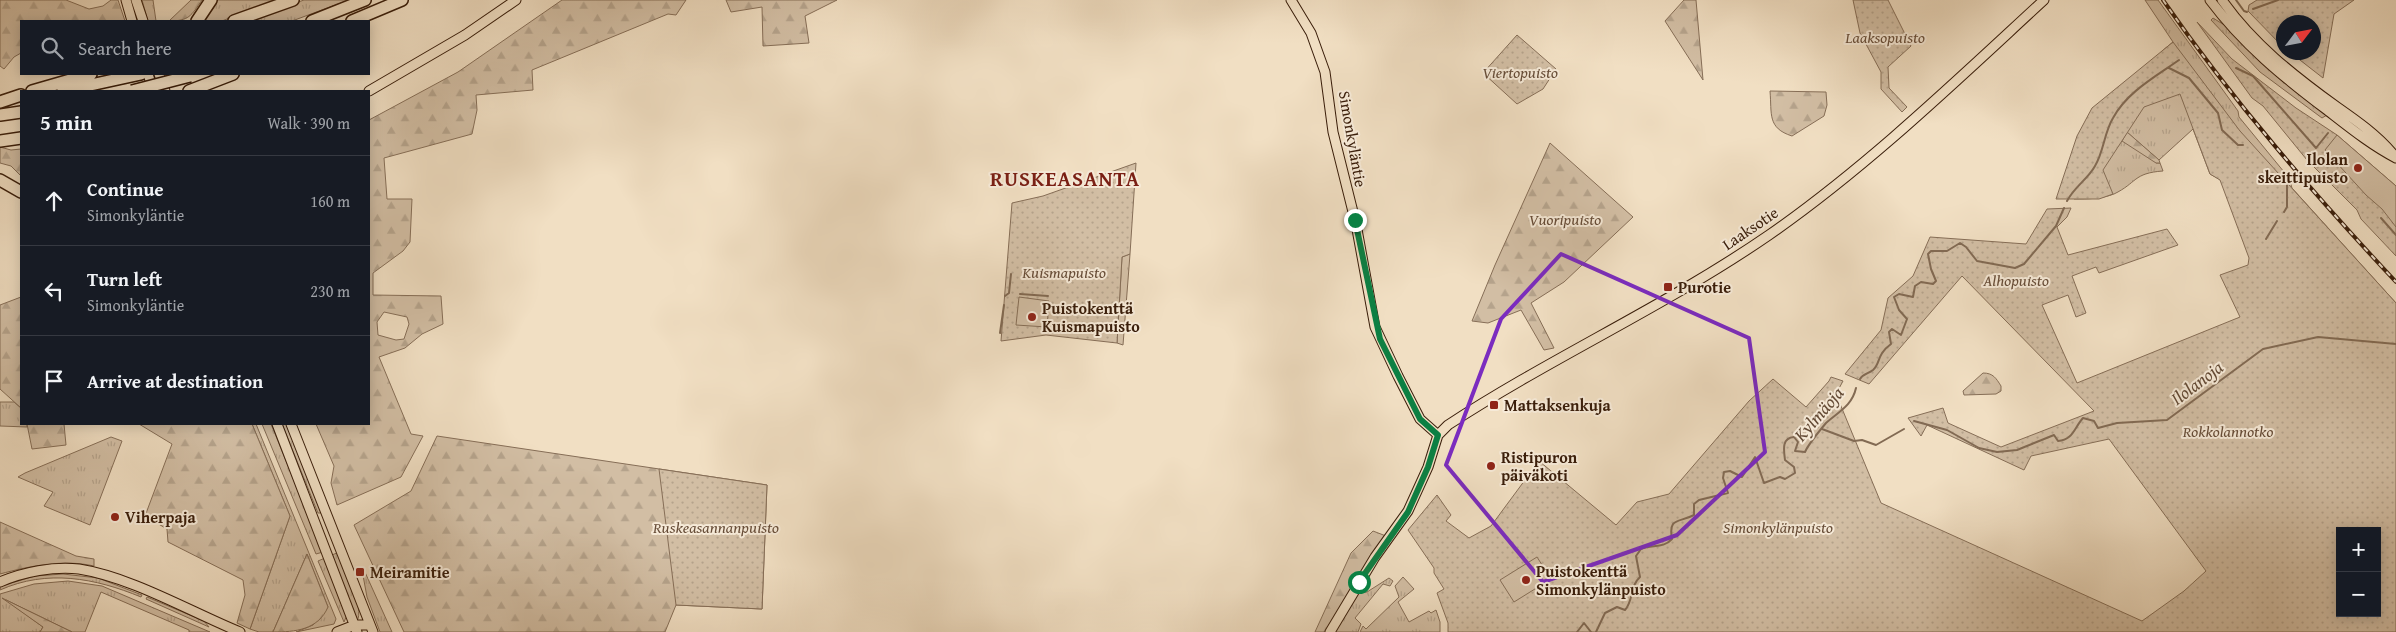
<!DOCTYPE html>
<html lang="en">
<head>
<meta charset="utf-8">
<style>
	:root { --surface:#171b24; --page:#242831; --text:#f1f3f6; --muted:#9ea1a6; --line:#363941 }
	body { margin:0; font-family:"Gentium Book Plus",serif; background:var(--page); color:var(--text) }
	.controls { position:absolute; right:15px; bottom:15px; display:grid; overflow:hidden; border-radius:0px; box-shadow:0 2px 12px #0003 }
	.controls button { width:45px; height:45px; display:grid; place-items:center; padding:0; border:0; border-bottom:1px solid var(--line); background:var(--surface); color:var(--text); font:25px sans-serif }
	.compass { position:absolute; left:2276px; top:15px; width:45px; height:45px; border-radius:50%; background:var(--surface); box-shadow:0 2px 12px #0003; rotate:58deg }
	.stop { position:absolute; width:15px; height:15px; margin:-11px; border:4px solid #0b8043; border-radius:50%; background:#fff }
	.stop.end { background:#0b8043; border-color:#fff; box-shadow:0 1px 5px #0008 }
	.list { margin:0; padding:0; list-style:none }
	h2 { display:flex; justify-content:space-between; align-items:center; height:65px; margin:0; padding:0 20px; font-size:21px }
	h2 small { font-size:16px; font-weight:400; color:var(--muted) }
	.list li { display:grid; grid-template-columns:32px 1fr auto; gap:15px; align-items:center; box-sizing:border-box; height:90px; padding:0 20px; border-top:1px solid var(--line) }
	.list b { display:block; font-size:19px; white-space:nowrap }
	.list p { margin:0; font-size:16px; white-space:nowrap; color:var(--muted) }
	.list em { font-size:16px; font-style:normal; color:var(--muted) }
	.icon { flex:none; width:28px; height:28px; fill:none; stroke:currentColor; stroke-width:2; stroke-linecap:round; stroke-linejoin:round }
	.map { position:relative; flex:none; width:2396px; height:632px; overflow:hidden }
	.search { position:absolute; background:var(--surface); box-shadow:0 2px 12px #0003; left:20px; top:20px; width:350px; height:55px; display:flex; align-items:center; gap:12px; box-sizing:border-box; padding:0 18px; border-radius:0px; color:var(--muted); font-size:19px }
	.panel { position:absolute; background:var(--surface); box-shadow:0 2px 12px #0003; left:20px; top:90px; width:350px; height:335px; border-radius:0px }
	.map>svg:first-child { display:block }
	.grass { fill:url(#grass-tufts); stroke:#866e57 }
	.forest { fill:url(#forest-firs); stroke:#866e57; fill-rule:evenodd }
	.park { fill:url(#park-dots); stroke:#866e57; fill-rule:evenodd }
	.pitch { fill:#d2bea4; stroke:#866e57 }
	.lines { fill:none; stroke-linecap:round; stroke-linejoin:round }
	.stream { stroke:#826a53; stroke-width:2 }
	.major-casing { stroke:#391d0a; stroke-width:11 }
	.highway-casing { stroke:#391d0a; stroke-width:14 }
	.major { stroke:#f1dfc3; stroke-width:9 }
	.highway { stroke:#f1dfc3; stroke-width:11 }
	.rail-casing { stroke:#391d0a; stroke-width:4 }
	.rail { stroke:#f6ead8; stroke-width:2; stroke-dasharray:5.5; stroke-linecap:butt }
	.highway-bridge-casing { stroke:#391d0a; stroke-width:14; stroke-linecap:butt }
	.highway-bridge { stroke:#f1dfc3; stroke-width:11 }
	.route { stroke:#0b8043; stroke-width:6 }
	.marked { fill:none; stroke:#7b2cbf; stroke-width:4; stroke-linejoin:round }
	.poi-dot { fill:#8f2418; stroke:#f6ead8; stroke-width:2 }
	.labels { text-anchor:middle; stroke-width:4; stroke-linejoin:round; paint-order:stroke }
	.park-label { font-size:16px; font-style:italic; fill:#674d38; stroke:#f6ead8 }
	.street-label { font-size:16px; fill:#391d0a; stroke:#f6ead8 }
	.poi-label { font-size:16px; font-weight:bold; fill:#391d0a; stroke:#f6ead8; text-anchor:start }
	.water-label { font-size:18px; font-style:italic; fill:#634a35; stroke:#f6ead8 }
	.district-label { font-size:21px; font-weight:bold; letter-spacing:1px; fill:#7a1f14; stroke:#f6ead8 }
</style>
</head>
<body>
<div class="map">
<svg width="2396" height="632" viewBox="0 0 2396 632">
	<defs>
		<pattern id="grass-tufts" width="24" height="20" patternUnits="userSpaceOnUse" patternTransform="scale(1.25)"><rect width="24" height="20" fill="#d2bea4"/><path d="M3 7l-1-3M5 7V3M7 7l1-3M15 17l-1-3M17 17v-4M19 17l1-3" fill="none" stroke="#b5a38c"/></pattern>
		<pattern id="forest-firs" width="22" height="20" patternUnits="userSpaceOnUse" patternTransform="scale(1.25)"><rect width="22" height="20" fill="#d2bea4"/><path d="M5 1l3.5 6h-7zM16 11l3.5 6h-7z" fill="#b5a38c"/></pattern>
		<pattern id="park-dots" width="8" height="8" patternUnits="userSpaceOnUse" patternTransform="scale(1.25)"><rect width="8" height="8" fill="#d2bea4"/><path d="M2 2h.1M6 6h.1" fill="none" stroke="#b5a38c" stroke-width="1.8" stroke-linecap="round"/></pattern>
	</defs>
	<rect width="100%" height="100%" fill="#f1dfc3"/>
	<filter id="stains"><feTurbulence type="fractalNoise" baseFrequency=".004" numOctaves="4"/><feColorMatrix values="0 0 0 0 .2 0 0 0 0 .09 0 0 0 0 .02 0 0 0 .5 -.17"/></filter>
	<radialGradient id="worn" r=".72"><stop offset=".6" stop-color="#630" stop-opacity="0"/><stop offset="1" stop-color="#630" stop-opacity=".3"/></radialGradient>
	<path class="grass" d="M142 0H153L156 21H148Z
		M216 0H275L222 21H203Z
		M304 0H349L292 21H245Z
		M2145 0H2158L2238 111 2239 117 2289 178 2292 188 2396 303 2284 215 2210 174 2193 129 2159 160 2128 133 2156 163H2160L2163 171C2133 173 2137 183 2114 194 2101 199 2088 199 2074 199L2162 51 2173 42Z
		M2213 18 2226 26 2327 115 2322 118 2260 72 2211 20Z
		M1130 254 1123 345 1117 343 1122 257Z
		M0 402H14L21 408V424H27V427L0 426Z
		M252 424H256L336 619 334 624 296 632 313 625 328 607 307 554 273 632H259L250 629 290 516Z
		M262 424H271L323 552 316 554Z
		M282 424H287L322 513H318Z
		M111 437 122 441 90 525 44 506 53 492 18 477 25 473Z
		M339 552C344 567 365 609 357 621L332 555Z
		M325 558 347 615 344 622 318 561Z
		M362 570H364L392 632H380L367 597Z
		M63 574 98 578 142 595 141 597C95 578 47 569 0 590L1 586 35 576Z
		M1403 577 1414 589 1398 602 1409 622 1429 611 1431 613 1436 610 1440 622V632H1360L1363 626 1366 629 1399 597 1395 586Z
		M1389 578 1393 581 1390 586 1383 584 1355 618 1361 624 1358 632H1335L1358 593 1367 592Z
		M68 581 102 586 210 632H189V630L101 592 85 632H72L6 600 43 627 40 632H0V594L34 584Z
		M147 597 204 621 209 627 146 599Z"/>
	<path class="forest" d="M0 0H66L89 9 103 6 111 0H118L125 21H21V53L14 57 4 69 0 66Z
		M191 0H202C191 16 189 21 169 21Z
		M562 0H686L676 15 668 14 532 70 533 90 476 95 477 110 472 134 384 158 387 199H412L410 242 403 251 373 273V295L441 296 443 324 422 334 405 348 379 357 411 434 423 436 401 477 337 505 331 483 334 466 316 424H369V120L458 72ZM384 312 407 317 409 324 404 339 396 340 378 335 377 322Z
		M726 0H837L805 16 809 43 763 46 762 7 731 12Z
		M1684 0H1696L1703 80 1665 21Z
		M1770 91 1826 92 1827 105 1824 116 1792 136C1767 128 1772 114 1770 91Z
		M2127 132 2159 160 2160 163H2156L2122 141Z
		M1550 143 1633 217 1564 282 1531 303 1554 348 1544 350 1521 310 1488 323 1472 321 1495 265Z
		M0 147 11 150 21 149V176L11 166 0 163Z
		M21 297V408L0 389V305Z
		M1983 373C1993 373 1996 378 2001 386V391L1996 394 1964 395 1963 391Z
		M27 424H64L66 445 32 449Z
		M139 424H252L290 516 250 629 237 623 245 595 243 580 168 542 167 529 145 516 172 444Z
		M437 436 767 485 762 609 676 605 665 632H404L354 525 411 491Z
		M0 522 76 556 94 559V566C63 559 30 566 0 574Z
		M1373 531 1386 536 1325 632H1315L1351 553Z
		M307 554 328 607C318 630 295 632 273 632Z
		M2 598 72 632H40L43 627Z"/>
	<path class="park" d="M1853 0H1888L1911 46 1888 67 1889 88 1907 107 1902 112 1881 89V72L1860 33Z
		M2257 0H2354L2334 14 2323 78 2291 53 2314 52V22H2284L2283 47 2248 11 2249 5Z
		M2197 22 2232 59 2296 108 2337 135 2396 186V256L2361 219 2357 210 2307 160 2263 106 2252 98Z
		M1517 35 1556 69 1543 89 1517 104 1483 73Z
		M2173 42 2240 131 2396 303V632H1448V623L1437 593 1444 589 1434 573V568L1408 530 1437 495 1451 515 1446 521 1469 538 1491 526 1539 461 1616 525 1637 502 1669 494 1749 401 1773 379 1806 407 1829 381 1831 377 1843 381 1836 394 1881 503 2142 621 2184 591 2206 571 2109 439 2031 456 2024 470 1927 425 1921 436 1908 418 1943 408 1948 423 2001 447 2094 411 1962 276 1869 384 1845 374 1881 330 1888 298 1913 276 1930 237 2026 244 2047 209 2071 208 2067 217 2057 227 2068 255 2167 229 2178 245 2099 273 2096 267 2072 276 2086 313 2076 317 2068 295 2042 305 2077 383 2240 317 2220 275 2248 265 2249 258 2220 180 2210 174 2180 94 2144 107 2103 170 2113 194 2099 199H2056L2077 136 2092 108ZM2340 531H2377V613H2340Z
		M1136 163 1130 254 1122 257 1117 343 1046 335 1001 341 1012 203 1043 196Z
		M659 469 767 485 762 609 676 605Z"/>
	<path class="pitch" d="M2337 135 2396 186V227L2382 209 2366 195 2325 150Z
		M1019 297 1049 301 1047 327 1016 325Z
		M1537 557 1551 579 1514 602 1500 580Z"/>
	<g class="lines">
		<path class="stream" d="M2236 0 2244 11 2247 12
			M2253 9 2278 0
			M2169 68 2189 78 2218 113 2222 130 2238 145H2243
			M2236 68 2253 76 2316 148 2328 133
			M2067 201C2075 186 2088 179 2095 166 2104 151 2104 133 2113 118 2127 92 2155 77 2179 60
			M2284 212 2287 207V182
			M2381 218 2396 235
			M2266 239 2277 221
			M1020 294 1048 296
			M1005 296 1009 293 1011 274
			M1000 333 1004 305
			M1860 379C1863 374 1868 374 1873 370 1881 363 1876 355 1891 344L1889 332 1892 329 1901 335 1907 319 1899 310 1894 297 1899 294 1913 297 1915 286 1921 282 1933 284 1936 281 1931 269 1928 254 1931 251H1947L1960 243 1966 247 1977 261 2015 268 2024 264 2056 226 2064 208
			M1914 421 1947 430 1979 448 1997 452 2017 450 2054 435 2058 441C2073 440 2074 428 2083 418L2094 421 2098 428 2117 423 2167 420 2263 349 2318 337 2396 344
			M1822 429 1854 441 1862 440 1876 445 1904 429
			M1577 632 1584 623 1591 632
			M1596 632 1605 613 1617 607 1625 610C1634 600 1629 587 1640 577L1636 556 1641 549C1652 544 1663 549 1672 539 1668 517 1679 523 1694 515V504L1699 500 1728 493 1723 478 1724 472 1730 471 1742 477 1755 457 1764 483 1780 477 1785 479 1795 473 1794 467 1785 460C1784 451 1781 438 1794 437L1798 442 1795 451 1805 452C1808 445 1821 429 1826 423 1838 412 1852 406 1856 388"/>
		<g class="major-casing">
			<path id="major" d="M126 0 132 21
				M136 0 143 21
				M1291 0 1311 33 1325 72 1333 132 1356 224 1375 327 1398 376 1420 419 1438 435
				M2210 0C2243 44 2283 77 2327 110 2349 127 2371 145 2396 158
				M2222 0C2252 43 2294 76 2337 107 2357 121 2377 135 2393 154
				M148 74 153 90
				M159 74 165 91
				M369 91 465 35 516 0
				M277 424 357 632
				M291 424 373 632
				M0 582C23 572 54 566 79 569 131 577 191 612 240 632
				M337 632 355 625H370
				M1330 632 1375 557 1408 511 1428 467 1438 435 1448 425C1552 357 1666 306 1769 235 1868 166 1956 81 2044 0"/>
		</g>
		<g class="highway-casing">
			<path id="highway" d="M197 21 211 0
				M234 21 293 0
				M312 21 365 0
				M352 21 402 0
				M32 91 91 74
				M63 91 141 74
				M189 91 233 74
				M0 102 21 95
				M0 115 21 112
				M0 141 21 138
				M0 180 21 192"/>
		</g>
		<use href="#major" class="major"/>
		<use href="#highway" class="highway"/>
		<g class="rail-casing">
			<path id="rail" d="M2163 0C2233 101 2312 192 2396 282"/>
		</g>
		<use href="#rail" class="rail"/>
		<g class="highway-bridge-casing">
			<path id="highway-bridge" d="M132 91 190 76"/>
		</g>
		<use href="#highway-bridge" class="highway-bridge"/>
	</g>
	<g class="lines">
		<path class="route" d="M1355 220 1380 339 1420 419 1438 435 1428 467 1408 512 1359 582"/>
	</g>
	<path class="marked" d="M1561 254 1749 338 1765 452 1677 535 1543 582 1446 465 1501 319Z"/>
	<g class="poi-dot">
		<circle cx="2358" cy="168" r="5"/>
		<rect x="1663" y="282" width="10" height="10" rx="2.5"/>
		<circle cx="1032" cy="317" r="5"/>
		<rect x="1489" y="400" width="10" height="10" rx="2.5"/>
		<circle cx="1491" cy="466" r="5"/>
		<circle cx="115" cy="517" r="5"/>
		<rect x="355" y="567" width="10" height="10" rx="2.5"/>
		<circle cx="1526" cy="580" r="5"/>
	</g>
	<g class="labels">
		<g class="park-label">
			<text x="1885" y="43">Laaksopuisto</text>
			<text x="1520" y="78">Viertopuisto</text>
			<text x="1565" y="225">Vuoripuisto</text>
			<text x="1064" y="278">Kuismapuisto</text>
			<text x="2016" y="286">Alhopuisto</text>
			<text x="2228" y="437">Rokkolannotko</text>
			<text x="716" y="533">Ruskeasannanpuisto</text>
			<text x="1778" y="533">Simonkylänpuisto</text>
		</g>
		<g class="street-label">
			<text transform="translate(1353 139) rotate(80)" y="6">Simonkyläntie</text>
			<text transform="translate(1750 228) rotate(-34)" y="6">Laaksotie</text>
		</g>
		<g class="poi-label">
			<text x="2348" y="165" text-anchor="end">Ilolan<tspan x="2348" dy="18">skeittipuisto</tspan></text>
			<text x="1678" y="293">Purotie</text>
			<text x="1042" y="314">Puistokenttä<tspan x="1042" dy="18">Kuismapuisto</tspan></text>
			<text x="1504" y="411">Mattaksenkuja</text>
			<text x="1501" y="463">Ristipuron<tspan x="1501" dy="18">päiväkoti</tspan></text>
			<text x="125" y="523">Viherpaja</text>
			<text x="1536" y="577">Puistokenttä<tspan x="1536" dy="18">Simonkylänpuisto</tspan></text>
			<text x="370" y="578">Meiramitie</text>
		</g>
		<g class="water-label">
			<text transform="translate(2197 383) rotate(-37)" y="6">Ilolanoja</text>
			<text transform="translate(1819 414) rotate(-49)" y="6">Kylmäoja</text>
		</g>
		<g class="district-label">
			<text x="1065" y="186">RUSKEASANTA</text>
		</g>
	</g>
	<rect width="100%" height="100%" filter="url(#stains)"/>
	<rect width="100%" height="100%" fill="url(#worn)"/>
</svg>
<div class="controls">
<button>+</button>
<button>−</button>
</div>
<svg class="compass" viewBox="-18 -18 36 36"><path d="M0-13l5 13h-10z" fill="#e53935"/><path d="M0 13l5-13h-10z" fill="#9ea1a6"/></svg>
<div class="stop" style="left:1359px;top:582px"></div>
<div class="stop end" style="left:1355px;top:220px"></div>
<div class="search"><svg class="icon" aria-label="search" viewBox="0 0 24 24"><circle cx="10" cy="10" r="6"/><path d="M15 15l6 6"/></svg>Search here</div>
<section class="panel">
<h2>5 min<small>Walk · 390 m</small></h2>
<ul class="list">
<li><svg class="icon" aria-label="ahead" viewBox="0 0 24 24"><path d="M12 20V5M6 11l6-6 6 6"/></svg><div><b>Continue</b><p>Simonkyläntie</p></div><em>160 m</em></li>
<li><svg class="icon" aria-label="left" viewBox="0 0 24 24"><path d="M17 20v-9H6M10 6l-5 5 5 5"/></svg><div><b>Turn left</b><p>Simonkyläntie</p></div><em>230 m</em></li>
<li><svg class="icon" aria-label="arrive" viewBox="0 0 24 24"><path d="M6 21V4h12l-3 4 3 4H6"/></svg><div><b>Arrive at destination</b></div></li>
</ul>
</section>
</div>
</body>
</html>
